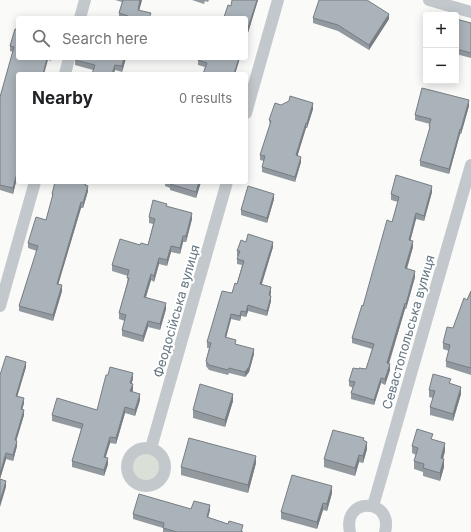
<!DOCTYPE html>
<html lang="en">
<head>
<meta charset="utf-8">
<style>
	:root { --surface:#fff; --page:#f2f2f2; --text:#202124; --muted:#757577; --line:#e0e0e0 }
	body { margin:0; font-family:Inter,sans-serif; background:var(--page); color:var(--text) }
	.controls { position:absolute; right:12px; top:12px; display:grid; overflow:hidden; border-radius:4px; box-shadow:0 2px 10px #0003 }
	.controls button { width:36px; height:36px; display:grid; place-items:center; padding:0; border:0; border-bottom:1px solid var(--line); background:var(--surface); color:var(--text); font:20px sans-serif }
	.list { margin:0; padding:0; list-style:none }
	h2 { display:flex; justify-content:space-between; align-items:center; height:52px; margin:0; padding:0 16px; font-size:17px }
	h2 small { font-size:13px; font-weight:400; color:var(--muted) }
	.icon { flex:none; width:22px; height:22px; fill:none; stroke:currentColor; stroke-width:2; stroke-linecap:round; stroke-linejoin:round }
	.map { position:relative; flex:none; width:471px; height:532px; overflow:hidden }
	.search { position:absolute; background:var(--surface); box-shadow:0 2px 10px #0003; left:16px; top:16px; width:232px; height:44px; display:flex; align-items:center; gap:10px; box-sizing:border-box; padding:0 14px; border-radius:4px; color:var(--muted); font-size:15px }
	.panel { position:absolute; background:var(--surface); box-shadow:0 2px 10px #0003; left:16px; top:72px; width:232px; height:112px; border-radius:4px }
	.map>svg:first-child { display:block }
	.green { fill:#dadfd7 }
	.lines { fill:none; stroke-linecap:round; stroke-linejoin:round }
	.street { stroke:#c3c8cc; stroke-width:12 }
	.wall { fill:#929a9f }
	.shaded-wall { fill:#777d82 }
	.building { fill:#aab3b9; stroke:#777d82 }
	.labels { text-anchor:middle; stroke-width:4; stroke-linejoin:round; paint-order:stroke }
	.street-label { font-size:13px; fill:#657683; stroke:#fff }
</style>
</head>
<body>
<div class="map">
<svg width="471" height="532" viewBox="0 0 471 532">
	<rect width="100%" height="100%" fill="#fafaf8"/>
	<path class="green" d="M127 467a19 19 0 1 1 38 0a19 19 0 1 1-38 0Z"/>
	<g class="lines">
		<path class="street" d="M429 0 471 12
			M80 18 85 0
			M65 74 69 58
			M246 113 278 0
			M0 306 35 182
			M127 467a19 19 0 1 1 38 0a19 19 0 1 1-38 0Z
			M151 448 227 182
			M373 506 471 165
			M350 532C342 496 394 498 385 532"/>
	</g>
	<path class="wall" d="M115 0H142L139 10 151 18H119V13L122 2Z
		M192 0H209L208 2 205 1 204 4Z
		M258 0 247 36H246V18H224V17L231 6Z
		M313 18 389 19 369 50 338 31 313 23Z
		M456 19 471 23V58L456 54Z
		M15 29 18 58H52L51 61 48 60 18 74V174L13 194 0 190V97L13 52 10 51V46Z
		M75 58H126L122 72 115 70H93L75 65Z
		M240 58 235 74H203L205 67 198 65V60Z
		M281 105 313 109 307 128H306L297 156 301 162 295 182 262 172V167L264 161 260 160V155L270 125 269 120Z
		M469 106 461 134H460L449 174 420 166V161L429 131 430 124 415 120V115Z
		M51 182H87L86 185 88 191 83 208H81L58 284 62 291 53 321 19 311V306L37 251 28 248V243L46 220 52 199V194L55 183Z
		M165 182H201L196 198 170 190V188L165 186Z
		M432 192 424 221 416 219 410 241 413 247 407 269 415 277 406 309H405L389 364 390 370 385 385 381 383 374 405 351 399V393L353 388 349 386V381L359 369H366L372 349 352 343V338L392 222 398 202 391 200V194Z
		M274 199 267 223 241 215V210Z
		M167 206 192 219 186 242H183L180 254 171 252 167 266 159 264 154 282 151 280 146 297 166 309 160 330 148 327 143 342 122 336V330L125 321 119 319V313L127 283 128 276 112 271V265L140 245H148L153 224 149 223V217Z
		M246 242 273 247 262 284 271 292 270 296 271 301 267 316 248 311 246 317 241 316 240 321 231 319 226 337 236 344 254 354 249 372 245 377 229 373 228 375 209 370 206 366V361L209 348H207V342L237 284 242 265 237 264V259L238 256H237V251Z
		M471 291V375L446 367V361L449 351 443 349V343L453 328Z
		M26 367 17 396 24 403 22 410 24 415 16 441 17 446 13 461 6 459 0 479V375Z
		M133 379 131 383 133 390 132 392 140 400 135 416 125 413 116 444 110 443 105 457 108 464 104 476 72 467V461L81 429 52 421V415L97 410Z
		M451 384 461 394 453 421 430 415V407L433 398 429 397V390Z
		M233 401 225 427 193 418V410Z
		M433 440 445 451 443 459 444 467 440 481 423 476V472L414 469V461L416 455 412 453V446Z
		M364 441 367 449 363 463 359 462 355 476 324 467V459Z
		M256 463 248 493 181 475V467Z
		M332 493 327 511 323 510 317 529 281 519V512Z
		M191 509 210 510 208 517 243 531V532H163V528L133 519V514Z"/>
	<path class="shaded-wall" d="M140 0H142L138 15V10Z
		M257 0H258L247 36V31Z
		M389 14V19L369 50V45Z
		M47 58H48V60L44 74H43Z
		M124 58H126L122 72V66Z
		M239 58H240L235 74H234Z
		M115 65V70L114 74H112Z
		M469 100V106L461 134V129Z
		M313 103V109L307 128V123Z
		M306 123V128L296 161V155Z
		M460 129V134L449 174V169Z
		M301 157V162L295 182V177Z
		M18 169V174L13 194V188Z
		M199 182H201L196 198V192Z
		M88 186V191L83 208V203Z
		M432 186V192L424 221V216Z
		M274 194V199L267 223V218Z
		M81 202V208L57 289V284Z
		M192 213V219L186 242V236Z
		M416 213V219L409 246V240Z
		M183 236V242L180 254V248Z
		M413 241V247L405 274V268Z
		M273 242V247L260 289V284Z
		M171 246V252L167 266V260Z
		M159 258V264L154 282V276Z
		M415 271V277L406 309V304Z
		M151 274V280L144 303V297Z
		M62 285V291L53 321V315Z
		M271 287V292L269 301V295Z
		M271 296V301L267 316V311Z
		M166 303V309L160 330V324Z
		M405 303V309L387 369V363Z
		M248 305V311L246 317V312Z
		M241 311V316L240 321V316Z
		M231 314V319L225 342V337Z
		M148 321V327L143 342V336Z
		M254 349V354L249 372 245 377V372Z
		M26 362V367L16 401V396Z
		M390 364V370L385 385V379Z
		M133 373V379L130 389V383Z
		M381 378V383L374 405V400Z
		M133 384V390L130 397V391Z
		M461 387V394L453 421V414Z
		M140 394V400L135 416V410Z
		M233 394V401L225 427V420Z
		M24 398V403L21 414V409Z
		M125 407V413L116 444V438Z
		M24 410V415L15 445V440Z
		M110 437V443L104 463V457Z
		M17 441V446L13 461V455Z
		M367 442V449L363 463V456Z
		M445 443V451L441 466V458Z
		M6 453V459L0 479V474Z
		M359 455V462L355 476V468Z
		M256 456V463L248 493V485Z
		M108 458V464L104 476V470Z
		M444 459V467L440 481V473Z
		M6 481V487L0 507V501Z
		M332 486V493L327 511V504Z
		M323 503V510L317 529V522Z
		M210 505V510L207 522V517Z"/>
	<path class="building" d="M123 0H140L138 10 151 13 149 18H127L128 16 119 13Z
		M232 0H257L247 31H246V18H228L224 17 228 5 231 6Z
		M319 0H367L389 14 369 45 338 25 313 18Z
		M456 19 471 23V53L456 49Z
		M18 28V58H47L43 74H18V142L16 147 18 148V169L13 188 0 185V97L14 47 10 46 15 29H18Z
		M75 58H124L122 66 115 65 112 74H92L95 65 75 60Z
		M199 58H239L234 74H203L207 63 198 60Z
		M422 88 469 100 461 129H460L449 169 420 161 430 127 429 126 431 119 415 115Z
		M290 96 313 103 307 123H306L296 155 301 157 295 177 262 167 265 156 260 155 271 121 269 120 275 103 281 105 289 101Z
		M396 175 432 186 424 216 416 213 409 240 413 241 405 268 415 271 406 304 405 303 387 363 390 364 385 379 381 378 374 400 351 393 355 382 349 381 353 368 359 369V368L366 369 374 344 352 338 362 305 363 306 387 220 392 222 399 197 391 194Z
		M55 182H85V185L88 186 83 203 81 202 57 284 62 285 53 315 19 306 38 246 28 243 36 217 46 220 53 194H52Z
		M168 182H199L196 192 170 184V183Z
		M248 186 274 194 267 218 241 210Z
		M153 200 167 204 166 206 192 213 186 236H183L180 248 171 246 167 260 159 258 154 276 151 274 144 297 166 303 160 324 148 321 143 336 122 330 126 315 119 313 129 278H127L129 270 112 265 120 239 140 245 141 243 148 245 155 219 149 217Z
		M248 234 273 242 260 284 271 287 269 295 271 296 267 311 248 305 246 312 241 311 240 316 231 314 225 337 236 340 235 344 254 349 249 367 245 372 229 368 228 370 209 365 206 361 211 343 207 342 222 291 232 293 235 283 237 284 244 261 237 259 240 251H237L241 240 246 242Z
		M471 291V368L446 361 450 345 443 343 447 327 453 328 464 298 467 300Z
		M6 356 26 362 16 396 24 398 21 409 24 410 15 440 17 441 13 455 6 453 0 474V375Z
		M110 367 133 373 130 383 133 384 130 391 140 394 135 410 125 407 116 438 110 437 104 457 108 458 104 470 72 461 83 424 52 415 57 398 97 410 106 375H108Z
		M433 374 451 379 449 383 461 387 453 414 430 407 435 391 429 390Z
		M200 384 233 394 225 420 193 410Z
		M417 429 433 434 431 439 445 443 441 458 444 459 440 473 423 468 424 464 414 461 418 448 412 446Z
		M333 430 364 438 363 440 367 442 363 456 359 455 355 468 324 459Z
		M189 438 256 456 248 485 181 467Z
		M292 475 332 486 327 504 323 503 317 522 281 512Z
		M0 479 6 481 0 501Z
		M139 494 191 509 194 501 210 505 207 517 228 524 229 521 243 525 241 532H177L163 528 164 523 133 514Z"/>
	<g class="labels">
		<g class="street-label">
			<text transform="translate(176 311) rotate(-74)" y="5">Феодосійська вулиця</text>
			<text transform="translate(408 332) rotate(-74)" y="5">Севастопольська вулиця</text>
		</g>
	</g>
</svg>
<div class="controls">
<button>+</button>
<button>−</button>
</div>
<div class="search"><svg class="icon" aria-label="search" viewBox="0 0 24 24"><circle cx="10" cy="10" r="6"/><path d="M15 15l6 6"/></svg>Search here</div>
<section class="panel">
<h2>Nearby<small>0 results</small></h2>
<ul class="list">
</ul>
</section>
</div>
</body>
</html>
